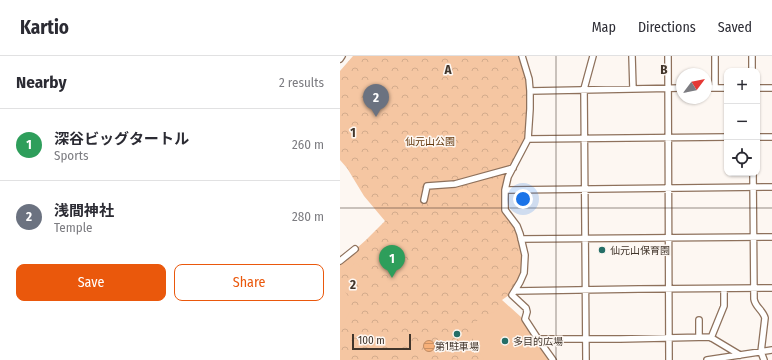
<!DOCTYPE html>
<html lang="en">
<head>
<meta charset="utf-8">
<style>
	:root { --surface:#fff; --page:#f7f7f7; --text:#2b2b33; --muted:#7c7c81; --line:#e1e1e2; --accent:#ea580c }
	body { margin:0; font-family:"Fira Sans Condensed","Noto Sans JP",sans-serif; background:var(--page); color:var(--text) }
	.controls { position:absolute; right:12px; top:12px; display:grid; overflow:hidden; border-radius:8px; box-shadow:0 1px 3px #0004 }
	.controls button { width:36px; height:36px; display:grid; place-items:center; padding:0; border:0; border-bottom:1px solid var(--line); background:var(--surface); color:var(--text); font:20px sans-serif }
	.compass { position:absolute; left:336px; top:12px; width:36px; height:36px; border-radius:50%; background:var(--surface); box-shadow:0 1px 3px #0004; rotate:58deg }
	.scale { position:absolute; left:12px; bottom:10px; width:59px; box-sizing:border-box; padding-left:4px; border:2px solid #41352b; border-top:0; font-size:11px; line-height:14px; white-space:nowrap; color:#41352b; -webkit-text-stroke:3px #fdf7f2; paint-order:stroke }
	.you { position:absolute; left:183px; top:143px; width:14px; height:14px; margin:-10px; border:3px solid #fff; border-radius:50%; background:#1a73e8; box-shadow:0 0 0 6px #1a73e833 }
	.badge { display:grid; place-items:center; width:26px; height:26px; border-radius:50%; background:var(--accent); color:#fff; font-size:13px; font-weight:700 }
	.pin { position:absolute; translate:-50% -33px; filter:drop-shadow(0 1px 2px #0008) }
	.pin::after { content:''; position:absolute; top:21px; width:14px; height:12px; background:inherit; clip-path:polygon(0 0,100% 0,50% 100%) }
	.list { margin:0; padding:0; list-style:none }
	h2 { display:flex; justify-content:space-between; align-items:center; height:52px; margin:0; padding:0 16px; font-size:17px }
	h2 small { font-size:13px; font-weight:400; color:var(--muted) }
	.list li { display:grid; grid-template-columns:26px 1fr auto; gap:12px; align-items:center; box-sizing:border-box; height:72px; padding:0 16px; border-top:1px solid var(--line) }
	.list b { display:block; font-size:15px; white-space:nowrap }
	.list p { margin:0; font-size:13px; white-space:nowrap; color:var(--muted) }
	.list em { font-size:13px; font-style:normal; color:var(--muted) }
	.actions { display:flex; gap:8px; padding:12px 16px }
	.actions a { flex:1; padding:9px 0; border:1px solid var(--accent); border-radius:8px; text-align:center; font-size:14px; color:var(--accent) }
	.actions .main { background:var(--accent); color:#fff }
	.icon { flex:none; width:22px; height:22px; fill:none; stroke:currentColor; stroke-width:2; stroke-linecap:round; stroke-linejoin:round }
	.map { position:relative; flex:none; width:432px; height:304px; overflow:hidden }
	header { display:flex; align-items:center; gap:24px; box-sizing:border-box; height:56px; padding:0 20px; background:var(--surface); border-bottom:1px solid var(--line) }
	header strong { font-size:19px }
	nav { display:flex; gap:22px; margin-inline-start:auto; font-size:14px }
	main { display:flex }
	aside { flex:1; background:var(--surface) }
	.map>svg:first-child { display:block }
	.park { fill:url(#park-crowns) }
	.pitch { fill:#f5c6a2 }
	.water { fill:url(#water-rules); stroke:#c08b62 }
	.lines { fill:none; stroke-linecap:round; stroke-linejoin:round }
	.minor-casing { stroke:#8e715c; stroke-width:8 }
	.minor { stroke:#fff; stroke-width:5.5 }
	.grid { fill:none; stroke:#41352b; stroke-width:1; stroke-opacity:0.55 }
	.poi-dot { fill:#256e67; stroke:#fdf7f2; stroke-width:1.5 }
	.labels { text-anchor:middle; stroke-width:3; stroke-linejoin:round; paint-order:stroke }
	.park-label { font-size:10px; fill:#63370b; stroke:#fdf7f2 }
	.poi-label { font-size:10px; fill:#41352b; stroke:#fdf7f2; text-anchor:start }
	.grid-label { font-size:13px; text-anchor:middle; font-weight:bold; fill:#41352b; stroke:#fdf7f2; stroke-width:3; stroke-linejoin:round; paint-order:stroke }
</style>
</head>
<body>
<header>
<strong>Kartio</strong>
<nav><a>Map</a><a>Directions</a><a>Saved</a></nav>
</header>
<main>
<aside>
<h2>Nearby<small>2 results</small></h2>
<ul class="list">
<li><span class="badge" style="background:#2e9e5b">1</span><div><b>深谷ビッグタートル</b><p>Sports</p></div><em>260 m</em></li>
<li><span class="badge" style="background:#6b7280">2</span><div><b>浅間神社</b><p>Temple</p></div><em>280 m</em></li>
</ul>
<div class="actions"><a class="main">Save</a><a>Share</a></div>
</aside>
<div class="map">
<svg width="432" height="304" viewBox="0 0 432 304">
	<defs>
		<pattern id="park-crowns" width="20" height="18" patternUnits="userSpaceOnUse"><rect width="20" height="18" fill="#f5c6a2"/><path d="M2 6a3 3 0 1 1 6 0M12 15a3 3 0 1 1 6 0" fill="none" stroke="#d3ab8c"/></pattern>
		<pattern id="water-rules" width="6" height="5" patternUnits="userSpaceOnUse"><rect width="6" height="5" fill="#f7b079"/><path d="M0 2.5h6" fill="none" stroke="#ca9063"/></pattern>
	</defs>
	<rect width="100%" height="100%" fill="#fdf7f2"/>
	<path class="park" d="M13 0H181L189 35 187 84 167 121 163 150 175 170 183 197 182 216 179 225 172 235 169 239 162 244 181 261 212 304H0V207L26 184 45 165 24 140 7 112 0 104V15Z"/>
	<path class="pitch" d="M16 206 22 213 11 223 5 216Z
		M0 231 7 238 12 252 0 274Z
		M165 250 180 263 204 298 207 304H144L127 272 129 269Z"/>
	<path class="water" d="M83.5 290a5.5 5.5 0 1 1 11 0a5.5 5.5 0 1 1-11 0Z"/>
	<g class="lines">
		<g class="minor-casing">
			<path id="minor" d="M182 0 189 23 190 35V53L188 83 168 121 165 134V154L177 170 180 178 185 199 184 217 180 226 172 239 186 252 187 256 185 263 198 283
				M292 0 293 33
				M328 0 329 304
				M375 0V32
				M412 0V15
				M0 3 2 0
				M366 32H387
				M417 32H432
				M190 35 342 32
				M417 81H432
				M188 83 387 81
				M413 117 414 243C415 251 423 254 425 262L421 296 424 304
				M165 134 432 131
				M84 144 87 130 115 128 173 112
				M181 183 432 181
				M0 205 15 193
				M175 235 299 233 432 232
				M359 281V264
				M371 282 384 250V233
				M213 304 198 283H280L370 281 400 299
				M246 304 244 33 253 0
				M367 304 432 294"/>
		</g>
		<use href="#minor" class="minor"/>
	</g>
	<path class="grid" d="M216 0V304M0 152H432"/>
	<g class="poi-dot">
		<circle cx="262" cy="194" r="4"/>
		<circle cx="117" cy="278" r="4"/>
		<circle cx="165" cy="285" r="4"/>
	</g>
	<g class="labels">
		<g class="park-label">
			<text x="90" y="89">仙元山公園</text>
		</g>
		<g class="poi-label">
			<text x="270" y="198">仙元山保育園</text>
			<text x="173" y="289">多目的広場</text>
			<text x="117" y="294" text-anchor="middle">第1駐車場</text>
		</g>
	</g>
	<g class="grid-label">
		<text x="108" y="18">A</text>
		<text x="324" y="18">B</text>
		<text x="13" y="81">1</text>
		<text x="13" y="233">2</text>
	</g>
</svg>
<div class="controls">
<button>+</button>
<button>−</button>
<button><svg class="icon" aria-label="locate" viewBox="0 0 24 24"><circle cx="12" cy="12" r="6"/><path d="M12 2v4M12 18v4M2 12h4M18 12h4"/></svg></button>
</div>
<svg class="compass" viewBox="-18 -18 36 36"><path d="M0-13l5 13h-10z" fill="#e53935"/><path d="M0 13l5-13h-10z" fill="#7c7c81"/></svg>
<div class="scale">100 m</div>
<div class="you"></div>
<div class="pin badge" style="left:52px;top:222px;background:#2e9e5b">1</div>
<div class="pin badge" style="left:36px;top:61px;background:#6b7280">2</div>
</div>
</main>
</body>
</html>
